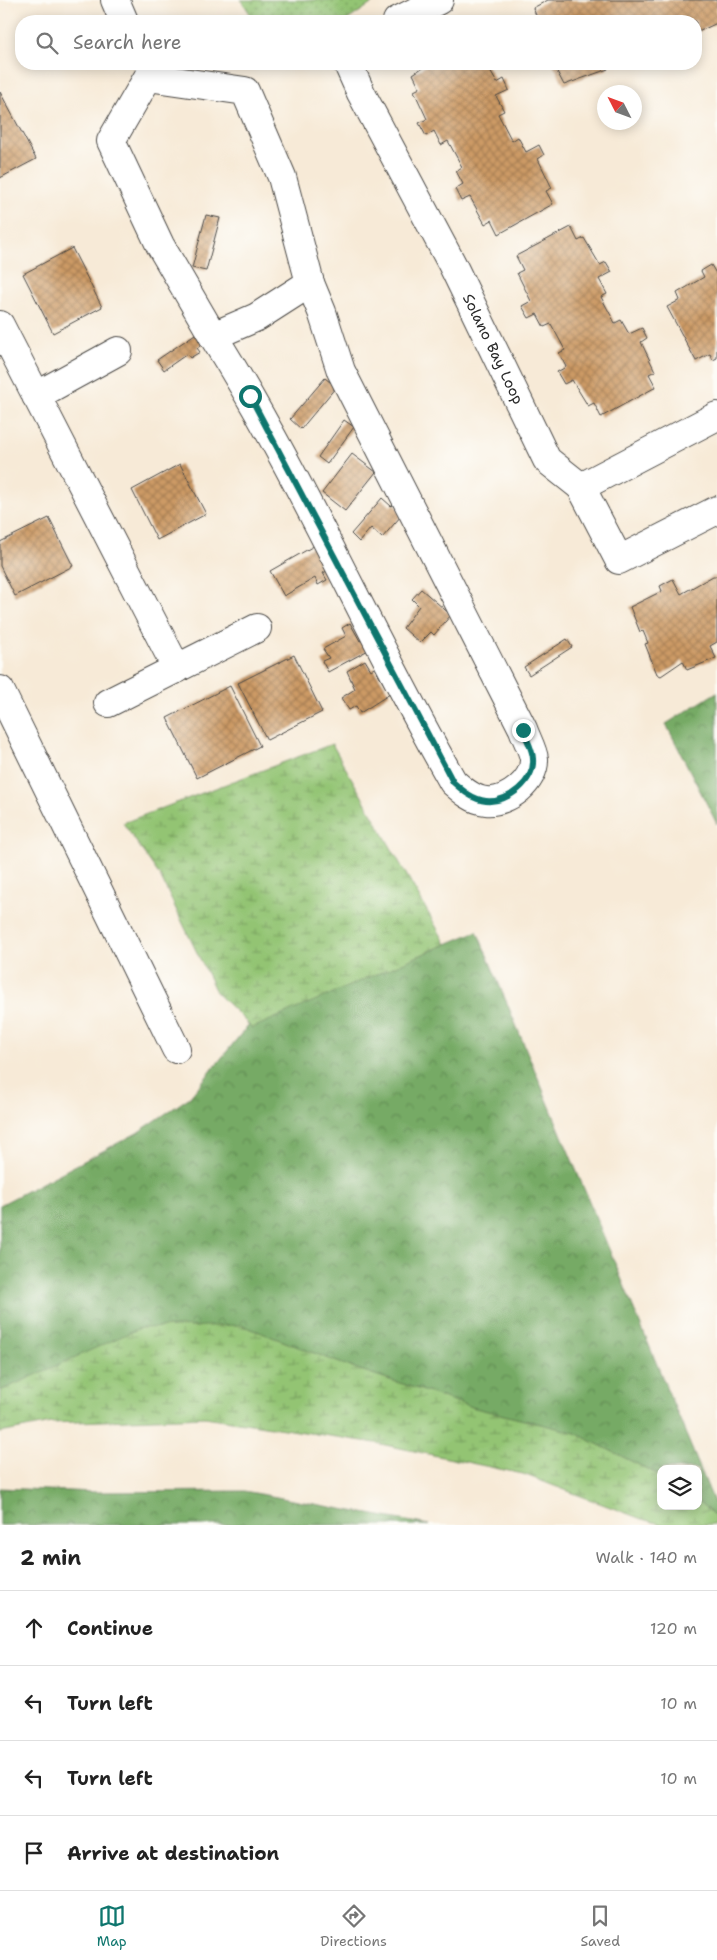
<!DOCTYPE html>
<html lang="en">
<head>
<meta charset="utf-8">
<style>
	:root { --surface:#fff; --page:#f6f6f6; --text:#222; --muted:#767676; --line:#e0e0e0; --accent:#0f766e }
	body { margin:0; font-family:"Shantell Sans",sans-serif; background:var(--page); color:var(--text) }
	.controls { position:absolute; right:15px; bottom:15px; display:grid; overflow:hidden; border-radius:10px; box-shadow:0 2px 12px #0003 }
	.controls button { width:45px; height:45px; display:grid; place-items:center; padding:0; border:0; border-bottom:1px solid var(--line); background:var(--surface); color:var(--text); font:25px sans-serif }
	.compass { position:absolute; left:597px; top:85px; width:45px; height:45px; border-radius:50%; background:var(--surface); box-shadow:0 2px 12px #0003; rotate:312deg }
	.stop { position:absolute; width:15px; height:15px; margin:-11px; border:4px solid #0f766e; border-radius:50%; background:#fff }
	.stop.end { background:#0f766e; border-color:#fff; box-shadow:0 1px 5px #0008 }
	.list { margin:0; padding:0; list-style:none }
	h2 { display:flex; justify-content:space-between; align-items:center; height:65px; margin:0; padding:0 20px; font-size:21px }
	h2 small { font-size:16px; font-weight:400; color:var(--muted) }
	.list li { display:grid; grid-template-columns:32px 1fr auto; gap:15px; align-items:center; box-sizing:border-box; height:75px; padding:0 20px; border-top:1px solid var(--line) }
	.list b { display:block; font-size:19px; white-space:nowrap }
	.list em { font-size:16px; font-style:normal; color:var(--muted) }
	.icon { flex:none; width:28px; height:28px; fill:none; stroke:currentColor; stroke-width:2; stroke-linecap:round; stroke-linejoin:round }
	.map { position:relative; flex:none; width:717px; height:1525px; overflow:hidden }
	.search { position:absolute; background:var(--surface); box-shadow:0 2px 12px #0003; left:15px; right:15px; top:15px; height:55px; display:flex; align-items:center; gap:12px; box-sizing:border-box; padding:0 18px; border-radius:20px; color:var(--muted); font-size:19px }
	.sheet { height:365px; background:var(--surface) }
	nav { display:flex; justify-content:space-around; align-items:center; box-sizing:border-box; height:70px; border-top:1px solid var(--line); background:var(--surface); font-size:14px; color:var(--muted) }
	nav a { display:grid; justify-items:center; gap:2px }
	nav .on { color:var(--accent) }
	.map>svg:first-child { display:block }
	.grass { fill:url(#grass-dots); stroke:#5f784f }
	.forest { fill:url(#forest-crowns); stroke:#506a48 }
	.wetland { fill:url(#wetland-marsh); stroke:#5f784f }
	.building { fill:url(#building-cross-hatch) }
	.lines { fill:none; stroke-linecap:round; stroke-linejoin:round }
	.minor-casing { stroke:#4a4845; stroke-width:30 }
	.minor { stroke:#fff; stroke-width:28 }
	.route { stroke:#0f766e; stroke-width:6 }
	.labels { text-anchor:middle; stroke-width:4; stroke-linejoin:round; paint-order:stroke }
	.street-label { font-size:15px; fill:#2b2b2b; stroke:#fdfcf7 }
</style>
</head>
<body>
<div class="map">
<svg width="717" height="1525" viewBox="0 0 717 1525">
	<defs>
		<pattern id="grass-dots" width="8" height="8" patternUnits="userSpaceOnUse" patternTransform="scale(1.25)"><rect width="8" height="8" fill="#93c473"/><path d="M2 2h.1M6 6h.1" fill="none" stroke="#789f5f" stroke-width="1.8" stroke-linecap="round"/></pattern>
		<pattern id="forest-crowns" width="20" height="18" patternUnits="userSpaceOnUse" patternTransform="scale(1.25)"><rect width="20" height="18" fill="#76aa65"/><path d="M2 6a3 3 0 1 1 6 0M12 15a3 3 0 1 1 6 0" fill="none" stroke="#618b53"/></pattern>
		<pattern id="wetland-marsh" width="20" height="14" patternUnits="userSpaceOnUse" patternTransform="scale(1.25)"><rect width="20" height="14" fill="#93c473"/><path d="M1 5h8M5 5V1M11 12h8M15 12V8" fill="none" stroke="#789f5f"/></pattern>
		<pattern id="building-cross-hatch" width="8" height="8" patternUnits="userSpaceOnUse" patternTransform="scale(1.25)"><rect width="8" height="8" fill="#cc9a65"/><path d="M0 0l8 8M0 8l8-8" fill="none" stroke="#a67e53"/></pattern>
	</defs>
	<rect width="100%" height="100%" fill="#fdfcf7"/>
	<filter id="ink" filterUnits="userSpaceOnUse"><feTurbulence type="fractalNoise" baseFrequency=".02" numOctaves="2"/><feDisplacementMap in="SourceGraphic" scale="10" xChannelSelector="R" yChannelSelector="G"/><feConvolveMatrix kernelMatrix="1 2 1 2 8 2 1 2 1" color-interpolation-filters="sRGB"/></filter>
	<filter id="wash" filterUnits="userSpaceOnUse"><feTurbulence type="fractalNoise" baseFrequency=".0096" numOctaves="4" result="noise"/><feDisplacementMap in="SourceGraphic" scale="20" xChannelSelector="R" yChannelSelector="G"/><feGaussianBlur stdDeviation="1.12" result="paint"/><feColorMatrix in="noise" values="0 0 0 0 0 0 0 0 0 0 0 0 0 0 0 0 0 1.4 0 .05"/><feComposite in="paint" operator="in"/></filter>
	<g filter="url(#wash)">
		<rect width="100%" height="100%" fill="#f7ead7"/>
		<path class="grass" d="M241 0H377L346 21H255Z"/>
		<path class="forest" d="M717 692V824L666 724Z
			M477 931 717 1509V1518L698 1501V1469H661V1476L573 1432 475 1408 345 1365 241 1325 25 1380 0 1391V1205L137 1133 190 1097 249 1024 252 1027Z
			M0 1488 95 1492 244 1491 429 1525H0Z"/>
		<path class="wetland" d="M332 744 446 944 252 1028 216 992 160 876 123 823Z
			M241 1325 345 1365 475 1408 573 1432 661 1476V1506H698V1501L717 1518V1524L664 1525 639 1518 523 1474 376 1443 205 1417 51 1423 0 1433V1391L140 1328Z"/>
		<g id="blocks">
			<path class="building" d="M548 0H717V23L696 33V21H534L538 20 533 8Z
				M428 64H486L497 83 504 79 509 90 496 96 504 111 498 114 512 141 518 137 526 152 539 145 544 155 538 159 552 188 546 191 553 204 499 234 492 220 485 224 470 197 461 201 455 189 463 184 456 171 462 167 448 141 441 145 434 131 426 136 419 123 427 119 414 91 420 88 413 74Z
				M553 64H606L608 69 564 85Z
				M0 92 36 159 0 178Z
				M206 215 220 218 206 271 192 268Z
				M571 227 578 241 584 238 600 265 606 262 612 272 599 279 607 294 601 297 615 323 621 320 629 334 642 328 647 338 641 342 655 371 649 374 656 387 601 417 594 403 588 406 572 380 564 384 557 372 566 367 559 353 565 350 551 324 544 327 537 314 529 318 522 306 531 301 517 273 523 270 516 256Z
				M72 248 102 307 53 333 23 274Z
				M711 265 717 275V358L713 360 710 354 696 361 667 307 680 300 677 293 704 277 701 271Z
				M198 332 205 342 197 348 200 352 190 358 187 354 164 370 157 360Z
				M325 378 336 387 301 429 290 419Z
				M344 420 354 427 327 464 318 457Z
				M352 454 376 472 345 511 322 493Z
				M180 464 206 514 157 540 132 490Z
				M382 498 391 506 395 502 401 516 382 538 371 528 359 542 351 534Z
				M49 518 73 566 15 596 0 566V542Z
				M319 543 333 568 323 573 327 580 318 585 315 578 284 596 270 571Z
				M713 576H717V642L710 646 716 658 687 670 683 661 661 676 657 674 645 644 648 643 643 631 640 632 630 607 662 591 660 586 673 579 681 594Z
				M421 589 451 615 434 635 431 632 420 643 403 628 419 606 412 599Z
				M350 623 360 641 366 637 372 648 328 672 322 661 329 658 323 649 346 636 342 628Z
				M567 639 572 647 529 675 524 667Z
				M294 655 322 712 267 740 238 683Z
				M365 660 371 670 374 668 390 694 360 713 356 706 349 710 341 698 355 689 347 671Z
				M230 686 260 746 197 778 167 718Z"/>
		</g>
	</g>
	<g filter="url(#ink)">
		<use href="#blocks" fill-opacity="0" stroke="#4a4845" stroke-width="1"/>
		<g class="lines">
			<g class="minor-casing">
				<g id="minor">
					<path d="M115 0 124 21"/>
					<path d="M397 21 439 0"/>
					<path id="s1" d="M348 64 361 93 452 264 547 460 581 487 717 416"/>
					<path d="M148 77 245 91 282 177 310 283 257 317 213 336 160 245 111 141Z"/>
					<path d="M0 325 177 669"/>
					<path d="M213 336C303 479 369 635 453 782 462 790 473 800 486 801 508 803 535 781 534 759 533 750 526 738 523 729L341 371 322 312 310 283"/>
					<path d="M36 396 118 351"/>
					<path d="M581 487 619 560 717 510"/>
					<path d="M0 690 176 1049"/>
					<path d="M108 703 257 628"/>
				</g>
			</g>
			<use href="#minor" class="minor"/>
		</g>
	</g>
	<g class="lines" filter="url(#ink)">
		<path class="route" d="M250 396 453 782C462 790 473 800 486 801 508 803 535 781 533 759 533 750 526 738 523 730"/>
	</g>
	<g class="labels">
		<g class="street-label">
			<text dy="5" stroke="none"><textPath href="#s1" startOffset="320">Solano Bay Loop</textPath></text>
		</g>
	</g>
</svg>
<div class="controls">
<button><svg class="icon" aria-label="layers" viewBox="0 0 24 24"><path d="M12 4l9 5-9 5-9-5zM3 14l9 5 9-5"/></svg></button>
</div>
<svg class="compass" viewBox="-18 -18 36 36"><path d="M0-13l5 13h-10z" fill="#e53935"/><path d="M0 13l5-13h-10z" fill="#767676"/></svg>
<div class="stop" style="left:250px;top:396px"></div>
<div class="stop end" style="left:523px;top:730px"></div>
<div class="search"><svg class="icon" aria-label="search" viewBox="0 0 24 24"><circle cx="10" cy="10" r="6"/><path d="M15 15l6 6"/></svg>Search here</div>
</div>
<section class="sheet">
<h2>2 min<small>Walk · 140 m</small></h2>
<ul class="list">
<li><svg class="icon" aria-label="ahead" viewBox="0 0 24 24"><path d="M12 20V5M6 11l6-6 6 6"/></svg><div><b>Continue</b></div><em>120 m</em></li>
<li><svg class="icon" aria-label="left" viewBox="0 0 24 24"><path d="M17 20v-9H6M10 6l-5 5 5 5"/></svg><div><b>Turn left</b></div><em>10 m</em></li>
<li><svg class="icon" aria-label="left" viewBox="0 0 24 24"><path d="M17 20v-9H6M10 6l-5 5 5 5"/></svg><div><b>Turn left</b></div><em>10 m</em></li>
<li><svg class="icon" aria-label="arrive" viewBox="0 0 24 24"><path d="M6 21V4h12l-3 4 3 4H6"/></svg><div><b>Arrive at destination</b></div></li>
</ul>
</section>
<nav>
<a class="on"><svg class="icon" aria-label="map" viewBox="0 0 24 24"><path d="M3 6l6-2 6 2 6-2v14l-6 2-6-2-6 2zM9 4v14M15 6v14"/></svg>Map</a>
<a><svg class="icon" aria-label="directions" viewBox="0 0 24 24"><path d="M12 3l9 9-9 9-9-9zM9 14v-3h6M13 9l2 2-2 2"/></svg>Directions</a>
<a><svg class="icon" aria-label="saved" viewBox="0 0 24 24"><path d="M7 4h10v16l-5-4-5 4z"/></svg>Saved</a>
</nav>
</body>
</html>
